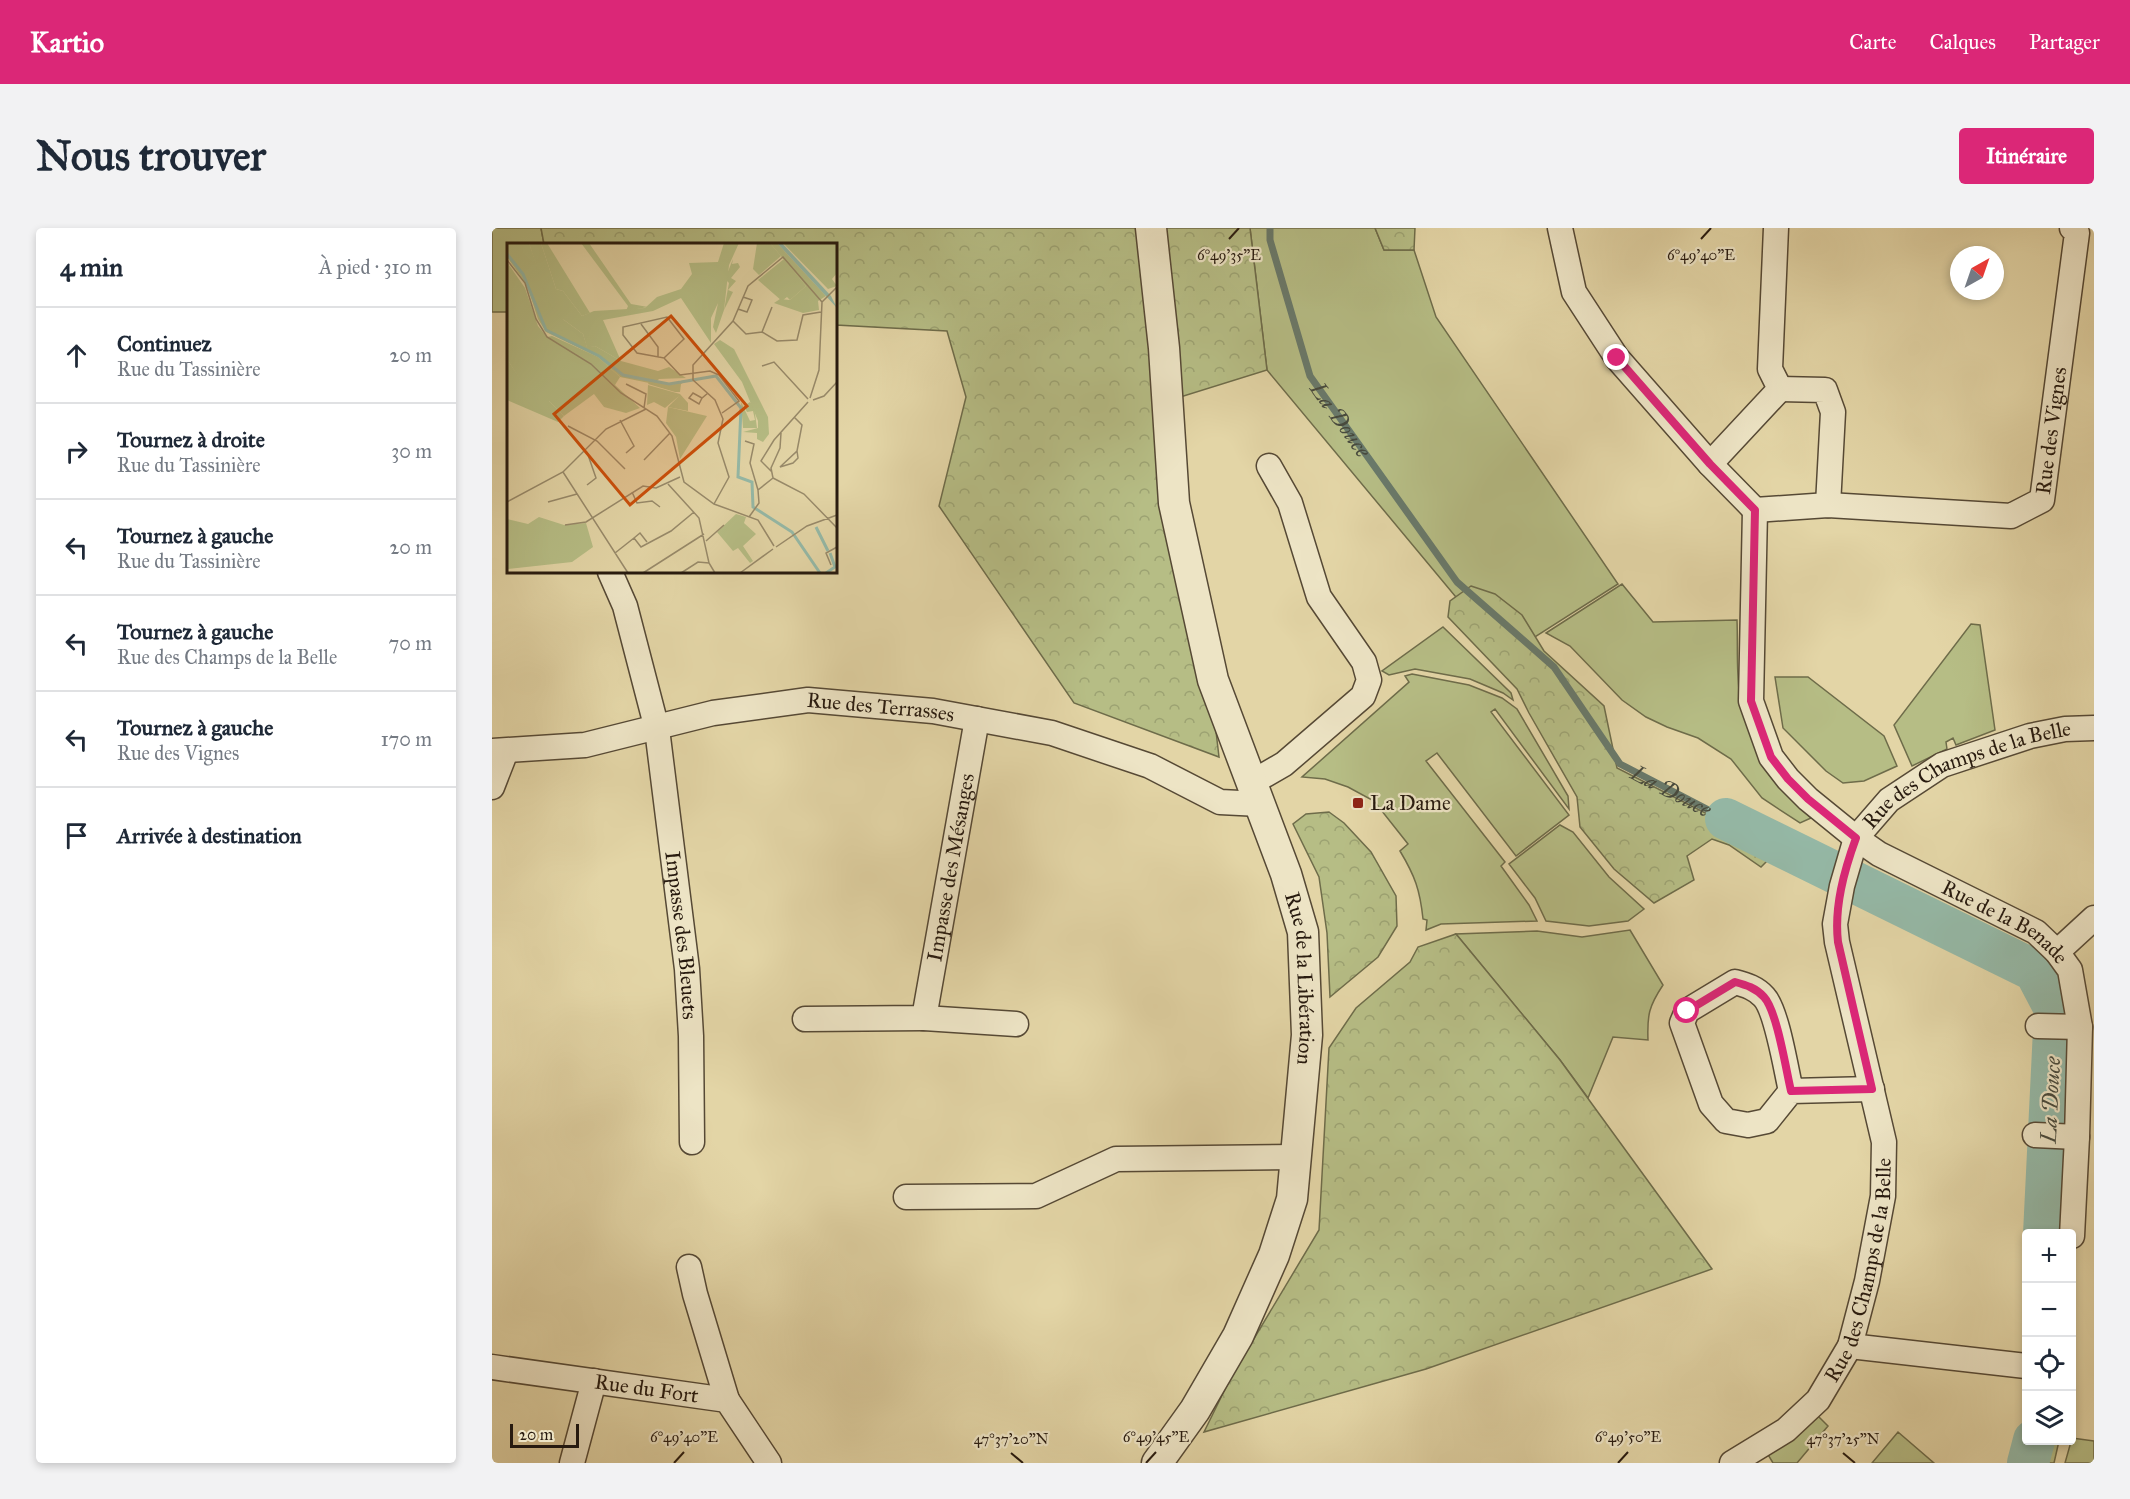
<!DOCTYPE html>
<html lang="fr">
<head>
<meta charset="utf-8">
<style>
	:root { --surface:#fff; --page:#f2f2f3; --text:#1f2937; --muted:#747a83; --line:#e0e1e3; --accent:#db2777 }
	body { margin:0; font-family:"IM FELL Great Primer",serif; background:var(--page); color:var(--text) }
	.controls { position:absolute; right:18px; bottom:18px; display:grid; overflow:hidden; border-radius:6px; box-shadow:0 3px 9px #0003 }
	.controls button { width:54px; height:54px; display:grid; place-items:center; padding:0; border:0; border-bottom:2px solid var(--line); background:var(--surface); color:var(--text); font:30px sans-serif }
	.compass { position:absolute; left:1458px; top:18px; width:54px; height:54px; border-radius:50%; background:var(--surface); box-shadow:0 3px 9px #0003; rotate:40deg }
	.scale { position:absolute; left:18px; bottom:15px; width:69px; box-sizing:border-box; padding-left:6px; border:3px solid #271a0f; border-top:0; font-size:16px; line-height:21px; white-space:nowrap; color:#271a0f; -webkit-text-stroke:4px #ede4c5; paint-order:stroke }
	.stop { position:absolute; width:18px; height:18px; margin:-14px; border:4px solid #db2777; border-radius:50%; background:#fff }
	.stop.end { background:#db2777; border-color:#fff; box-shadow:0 2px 6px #0008 }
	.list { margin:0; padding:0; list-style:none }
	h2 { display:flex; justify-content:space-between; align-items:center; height:78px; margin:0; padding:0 24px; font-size:26px }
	h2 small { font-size:20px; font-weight:400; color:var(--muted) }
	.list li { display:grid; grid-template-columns:39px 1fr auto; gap:18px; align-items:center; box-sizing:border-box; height:96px; padding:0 24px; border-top:2px solid var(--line) }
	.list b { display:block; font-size:22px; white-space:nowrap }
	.list p { margin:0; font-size:20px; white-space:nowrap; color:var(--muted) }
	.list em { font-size:20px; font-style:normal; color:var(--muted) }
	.icon { flex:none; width:33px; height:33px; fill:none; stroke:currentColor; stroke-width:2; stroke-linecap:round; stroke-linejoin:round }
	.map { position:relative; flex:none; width:1602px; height:1235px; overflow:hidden; border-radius:6px }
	header { display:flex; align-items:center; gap:36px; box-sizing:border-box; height:84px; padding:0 30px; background:var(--accent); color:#fff }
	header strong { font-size:28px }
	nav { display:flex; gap:33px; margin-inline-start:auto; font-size:21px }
	.intro { display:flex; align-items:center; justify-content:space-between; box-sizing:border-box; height:144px; padding:0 36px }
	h1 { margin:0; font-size:42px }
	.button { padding:15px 27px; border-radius:6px; background:var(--accent); color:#fff; font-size:21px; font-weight:700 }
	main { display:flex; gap:36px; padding:0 36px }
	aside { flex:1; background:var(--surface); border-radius:6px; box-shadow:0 3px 9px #0003 }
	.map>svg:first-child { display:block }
	.grass { fill:#b6bd85; stroke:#6e6c4a; stroke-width:1.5 }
	.forest { fill:url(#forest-crowns); stroke:#6e6c4a; stroke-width:1.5 }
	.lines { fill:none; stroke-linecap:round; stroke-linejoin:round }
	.stream { stroke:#69796a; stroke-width:7 }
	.river { stroke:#95b9a7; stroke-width:42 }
	.minor-casing { stroke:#564935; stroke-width:27 }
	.tertiary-casing { stroke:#564935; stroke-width:33 }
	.minor { stroke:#ede4c5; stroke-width:24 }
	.tertiary { stroke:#ede4c5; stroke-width:30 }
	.route { stroke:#db2777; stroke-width:8 }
	.ticks { fill:none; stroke:#271a0f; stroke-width:2 }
	.poi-dot { fill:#8f2418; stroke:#ede4c5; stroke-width:2 }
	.labels { text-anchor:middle; stroke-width:4.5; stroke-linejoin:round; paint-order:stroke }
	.street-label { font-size:21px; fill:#271a0f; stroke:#ede4c5 }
	.poi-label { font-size:21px; fill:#271a0f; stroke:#ede4c5; text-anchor:start }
	.water-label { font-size:22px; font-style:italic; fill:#484a3d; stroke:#ede4c5 }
	.inset-river { fill:none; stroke:#95b9a7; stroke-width:3 }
	.inset-road { fill:none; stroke:#988a6a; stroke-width:1.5 }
	.view { fill:#cb500c; fill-opacity:0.15; stroke:#cb500c; stroke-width:3 }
	.inset-edge { fill:none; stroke:#271a0f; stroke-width:3 }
	.ticks-label { font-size:15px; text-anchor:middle; fill:#271a0f; stroke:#ede4c5; stroke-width:4.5; stroke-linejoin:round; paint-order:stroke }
</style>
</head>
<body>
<header>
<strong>Kartio</strong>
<nav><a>Carte</a><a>Calques</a><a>Partager</a></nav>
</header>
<div class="intro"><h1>Nous trouver</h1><a class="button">Itinéraire</a></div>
<main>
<aside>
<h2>4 min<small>À pied · 310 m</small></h2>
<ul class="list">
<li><svg class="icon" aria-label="ahead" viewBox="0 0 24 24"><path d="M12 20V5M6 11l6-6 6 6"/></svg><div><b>Continuez</b><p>Rue du Tassinière</p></div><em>20 m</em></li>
<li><svg class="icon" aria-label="right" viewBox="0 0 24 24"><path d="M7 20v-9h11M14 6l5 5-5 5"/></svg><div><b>Tournez à droite</b><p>Rue du Tassinière</p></div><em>30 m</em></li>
<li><svg class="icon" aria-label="left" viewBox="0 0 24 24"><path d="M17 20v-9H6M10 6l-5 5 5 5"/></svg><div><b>Tournez à gauche</b><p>Rue du Tassinière</p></div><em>20 m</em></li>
<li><svg class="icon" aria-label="left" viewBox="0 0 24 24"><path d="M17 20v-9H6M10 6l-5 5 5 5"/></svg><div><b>Tournez à gauche</b><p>Rue des Champs de la Belle</p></div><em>70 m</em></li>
<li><svg class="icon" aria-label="left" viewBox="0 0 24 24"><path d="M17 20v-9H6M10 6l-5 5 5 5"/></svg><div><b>Tournez à gauche</b><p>Rue des Vignes</p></div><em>170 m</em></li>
<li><svg class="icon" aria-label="arrive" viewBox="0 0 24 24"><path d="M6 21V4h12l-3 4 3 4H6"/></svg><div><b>Arrivée à destination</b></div></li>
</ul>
</aside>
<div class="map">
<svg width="1602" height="1235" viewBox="0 0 1602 1235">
	<defs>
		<pattern id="forest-crowns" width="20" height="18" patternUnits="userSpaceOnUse" patternTransform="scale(1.5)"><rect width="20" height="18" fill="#b6bd85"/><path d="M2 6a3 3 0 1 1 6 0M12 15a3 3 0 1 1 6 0" fill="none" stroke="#9ca272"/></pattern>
	</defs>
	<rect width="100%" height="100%" fill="#e3d5a6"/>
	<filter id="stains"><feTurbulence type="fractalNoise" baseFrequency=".00333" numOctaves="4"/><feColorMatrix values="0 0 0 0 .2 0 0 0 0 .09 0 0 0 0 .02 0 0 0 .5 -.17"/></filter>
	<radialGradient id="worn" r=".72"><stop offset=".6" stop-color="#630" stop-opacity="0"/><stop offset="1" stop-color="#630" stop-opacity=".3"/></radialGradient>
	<path class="grass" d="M0 0H49L52 16H16V84H0Z
		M758 0H883L892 22H922L944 89 1126 356 1013 428 775 142Z
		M1130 356 1161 394 1245 392C1246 417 1244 445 1248 470 1256 519 1284 557 1319 590L1308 595 1270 570 1239 531 1206 510 1175 499 1154 489 1130 472 1078 418 1054 405Z
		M1479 396 1488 397 1503 502 1464 517 1461 510 1454 514 1455 521 1420 538 1402 497Z
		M951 399 1019 465 1021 472 1011 465 978 451 923 441 897 447 890 443Z
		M920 446 977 457 1010 470 1025 481 1076 568 1077 581 1003 481 999 484 1077 587 1024 628 945 525 934 533 1013 634 1009 638 1037 677 1045 693 949 696 934 702 935 692 931 691C928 662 923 648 908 623L916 616 882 573 856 559 833 551 810 549 917 454 913 448Z
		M1283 449H1316L1392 508 1405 538 1372 553 1351 555 1334 543 1291 500Z
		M1068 597 1081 604 1117 649 1152 681 1136 693 1097 698 1054 693 1043 670 1017 636Z
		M1138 702 1171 757C1157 778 1155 787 1156 812L1121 809 1096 870 1068 832 964 706 1045 703 1090 709Z
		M1326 1188 1336 1198 1305 1235H1281L1275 1225Z
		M1406 1204 1442 1235H1380Z
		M1580 1210 1602 1213V1235H1573Z
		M1545 1213H1567L1562 1235H1540Z"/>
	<path class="forest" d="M49 0H758L775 142 685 170 727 529 582 475 447 278 474 169 455 103 344 97V16H52Z
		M883 0H923L922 22H892Z
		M979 358 1003 366 1030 387 1052 423 1112 478 1125 540 1286 622 1269 639 1237 617 1220 611 1195 628 1202 652 1162 675 1122 641 1088 599 1085 569 1037 485 1025 461 956 389 958 373Z
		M837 584 852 595 879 624 904 668 905 698 886 729 838 769 835 705 827 649 801 596 814 586Z
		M964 706 1068 832 1220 1041 934 1141 712 1204 739 1149 827 1002 837 820 864 780 918 734 926 719Z"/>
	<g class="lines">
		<path class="stream" id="s1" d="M778 0V12L818 148 965 354 1062 439 1128 536 1234 591"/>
		<path class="river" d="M1234 591 1543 743 1563 781 1552 1006
			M1536 1235 1542 1212"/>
		<g class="minor-casing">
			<g id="minor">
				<path id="s2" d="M1068 0 1082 64 1125 130 1218 236 1263 282 1336 277 1519 288 1550 272 1585 5 1580 0"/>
				<path d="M1288 161 1333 162 1341 184 1336 277"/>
				<path d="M1218 236 1288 161 1278 141 1284 0"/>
				<path id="s3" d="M1263 282 1259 473 1279 529 1296 551 1316 571 1364 610 1387 626 1544 704 1565 724 1578 742 1588 799 1585 909 1580 1008"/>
				<path id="s4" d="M118 344 133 378 165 501 195 741 199 808 200 914"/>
				<path id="s5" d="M0 523 93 517 221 485 316 472 441 483 560 505 658 538 728 574 768 576"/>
				<path d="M759 555 792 536 871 468 877 452 872 434 827 369 798 275 777 238"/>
				<path d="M0 559 14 523"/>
				<path d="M1565 724 1602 690"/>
				<path d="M432 790 524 796"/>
				<path id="s6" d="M313 791 432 790 485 491"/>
				<path d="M1546 798 1588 799"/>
				<path d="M1299 863 1275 893 1256 897 1234 893 1219 876 1190 795 1195 783 1243 754C1254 757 1264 760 1272 769 1285 783 1294 842 1299 863L1380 861"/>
				<path d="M1543 907 1585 909"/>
				<path d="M414 969 544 968 624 931 805 929"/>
				<path d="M197 1039 203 1066 235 1172"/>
				<path d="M1358 1118 1534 1138"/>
				<path id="s7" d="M0 1139 235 1172 277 1235"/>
				<path d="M80 1235 102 1153"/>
				<path id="s8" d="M1240 1235 1294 1202 1326 1172 1358 1118 1375 1053 1391 968 1392 914 1345 714 1343 696 1350 658 1364 610 1397 572 1450 537 1538 508 1573 501 1602 500"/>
			</g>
		</g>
		<g class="tertiary-casing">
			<g id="tertiary">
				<path id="s9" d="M659 0 672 120 682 275 721 452 794 646 811 704 815 807 800 971 782 1027 746 1108 703 1182 665 1235"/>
			</g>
		</g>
		<use href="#minor" class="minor"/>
		<use href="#tertiary" class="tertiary"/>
	</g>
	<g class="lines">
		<path class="route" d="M1125 130 1218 236 1263 282 1259 473 1279 529 1296 551 1316 571 1364 610C1352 643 1342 679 1346 714L1380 861 1299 863C1294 842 1285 783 1272 769 1264 760 1254 757 1243 754L1195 783"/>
	</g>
	<path class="ticks" d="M737 11 747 0M1209 11 1219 0M519 1225 531 1235M1351 1225 1363 1235M182 1235 192 1224M654 1235 664 1224M1126 1235 1136 1224"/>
	<rect class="poi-dot" x="860" y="569" width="12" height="12" rx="3"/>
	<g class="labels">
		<g class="street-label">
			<text dy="7" stroke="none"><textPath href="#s2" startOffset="711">Rue des Vignes</textPath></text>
			<text dy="7" stroke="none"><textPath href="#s5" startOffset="394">Rue des Terrasses</textPath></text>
			<text dy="7" stroke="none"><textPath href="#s8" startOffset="822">Rue des Champs de la Belle</textPath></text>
			<text dy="7" stroke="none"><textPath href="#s6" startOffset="272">Impasse des Mésanges</textPath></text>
			<text dy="7" stroke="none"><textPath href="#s3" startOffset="540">Rue de la Benade</textPath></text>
			<text dy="7" stroke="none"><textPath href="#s4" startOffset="372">Impasse des Bleuets</textPath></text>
			<text dy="7" stroke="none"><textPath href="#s9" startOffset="771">Rue de la Libération</textPath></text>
			<text dy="7" stroke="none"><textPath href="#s8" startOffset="246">Rue des Champs de la Belle</textPath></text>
			<text dy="7" stroke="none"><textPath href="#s7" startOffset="156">Rue du Fort</textPath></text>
		</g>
		<g class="poi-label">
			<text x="878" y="582">La Dame</text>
		</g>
		<g class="water-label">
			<text dy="8" stroke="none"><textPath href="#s1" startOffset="207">La Douce</textPath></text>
			<text dy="8" stroke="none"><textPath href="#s1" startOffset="711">La Douce</textPath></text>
			<text transform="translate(1558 872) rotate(-87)" y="8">La Douce</text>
		</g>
	</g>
	<g transform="translate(15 15)">
		<rect width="330" height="330" fill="#e3d5a6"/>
		<path d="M0 0H22L37 44 57 77 76 91 80 104 88 103 114 118 151 128 162 124 179 135 152 136 147 141 113 134 91 114 39 89 31 76 20 42 0 14ZM34 0H40L83 70 75 73 56 48 49 46ZM74 0H82L124 61 141 64 119 68 121 63ZM263 0H270L319 53 311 58 312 67 296 70 267 60 273 56 283 57 299 43ZM226 16 225 21 231 20 233 24 224 35 229 38 221 47 226 49 217 67 222 40 218 36ZM0 116 21 148 42 158 57 173 51 179 0 157ZM141 142 173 151 181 160V168L161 164 172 153 158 165 147 159 140 162ZM234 159 243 178 248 177 246 168 240 169 237 163 243 159 247 164 250 185H236Z" fill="#b6bd85"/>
		<path d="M22 0H34L49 46 56 48 75 73 87 68 138 65 150 54 174 46 185 31 182 20 211 19 217 0H232L222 22 217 67 209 90 206 84 211 60 204 75V100L174 55 146 68 96 77 114 118 88 103 80 105 76 91 49 71 40 57ZM0 19 18 45 31 83 40 94 45 93 91 114 113 134 108 142 133 165 119 170 97 164 87 151 57 173 42 158H33L20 148 0 116ZM213 97 227 106 261 174 262 191 256 199 250 196V190L236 189 251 185V178L235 139 207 101ZM143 137 163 142 179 138 174 141 173 149H168L141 141ZM161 164 200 173 173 216 169 194 159 180ZM32 274 57 282 79 280 86 304 65 319 0 326V276L21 281Z" fill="#b6bd85"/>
		<path d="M250 0H263L274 13 252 32 246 26ZM276 0H330V30L325 36 330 43 321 46ZM277 16 299 43 283 57 280 54 275 58 251 37ZM229 271 239 274 237 280 249 291 236 303 246 318 243 320 231 305 226 308 210 289Z" fill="#b6bd85"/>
		<path d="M270 0H275L324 53 330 65Z" fill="#95b9a7"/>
		<path class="inset-river" d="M0 11 16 31 39 87 92 113 116 132 162 141 174 139M174 139 209 133 234 165 231 234 245 239 246 264 285 289 313 330M309 284 321 308M319 330 328 324 323 310"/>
		<path class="inset-road" d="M0 17 18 40 29 76 40 94 84 121 114 150 150 173 165 193 177 239 207 261 251 277 267 303M231 66 240 69 245 57 236 54M160 74 177 96 157 115 130 110 116 92V84ZM226 78 239 91 255 89 265 64M134 81 151 104V114M255 89 270 98 290 97 296 72 314 69M157 115 173 132 203 128 212 132 232 158 215 170M255 123 267 119 301 156M119 141 139 151 137 165M195 155 192 161 182 155 186 150 195 155 201 150M303 155 312 127 315 59 330 44M306 157 317 153 330 139M287 174 295 182 290 208 273 224 286 220 291 215 290 208M113 177 127 203 119 210M61 183 90 198 118 226M238 198 247 201 243 220 251 247M137 217 163 190M56 229 121 330M265 229 254 218 267 197 301 159M266 235 297 251 330 285M266 235 264 225 273 205 274 190M161 241 192 275 202 320 208 330M80 242 89 235 80 209M125 249 130 260 145 258 153 264M0 259 56 229 99 186 139 166M41 259 70 251M207 261 222 234 211 200 216 176 208 157 186 137V122L226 78 241 43 276 14 315 59M242 274 252 260 251 247 266 235M58 282 79 279 136 243 149 245 173 234M127 295 133 290 140 299M199 298 217 282M269 304 300 283 330 272M108 310 127 295 134 304 164 288 187 269M324 322 319 310 330 304M136 330 197 291M174 330 191 319 202 320M233 330 266 306"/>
		<path class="view" d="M164 73 240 163 123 262 47 171Z"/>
		<rect width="330" height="330" class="inset-edge"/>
	</g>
	<g class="ticks-label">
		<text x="737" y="32">6°49'35"E</text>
		<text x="1209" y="32">6°49'40"E</text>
		<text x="192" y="1214">6°49'40"E</text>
		<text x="664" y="1214">6°49'45"E</text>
		<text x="1136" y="1214">6°49'50"E</text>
		<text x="519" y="1216">47°37'20"N</text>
		<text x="1351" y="1216">47°37'25"N</text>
	</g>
	<rect width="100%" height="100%" filter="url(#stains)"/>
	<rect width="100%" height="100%" fill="url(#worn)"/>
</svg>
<div class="controls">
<button>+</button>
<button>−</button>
<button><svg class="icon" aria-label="locate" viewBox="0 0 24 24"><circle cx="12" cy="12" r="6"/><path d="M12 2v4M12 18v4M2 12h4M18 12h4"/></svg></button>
<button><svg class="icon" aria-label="layers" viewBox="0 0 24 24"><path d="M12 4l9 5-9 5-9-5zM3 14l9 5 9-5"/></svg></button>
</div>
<svg class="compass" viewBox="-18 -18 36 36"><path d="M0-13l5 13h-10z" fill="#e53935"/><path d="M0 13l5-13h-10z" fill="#747a83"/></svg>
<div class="scale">20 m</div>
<div class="stop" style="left:1195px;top:783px"></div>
<div class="stop end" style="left:1125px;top:130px"></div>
</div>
</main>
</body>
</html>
